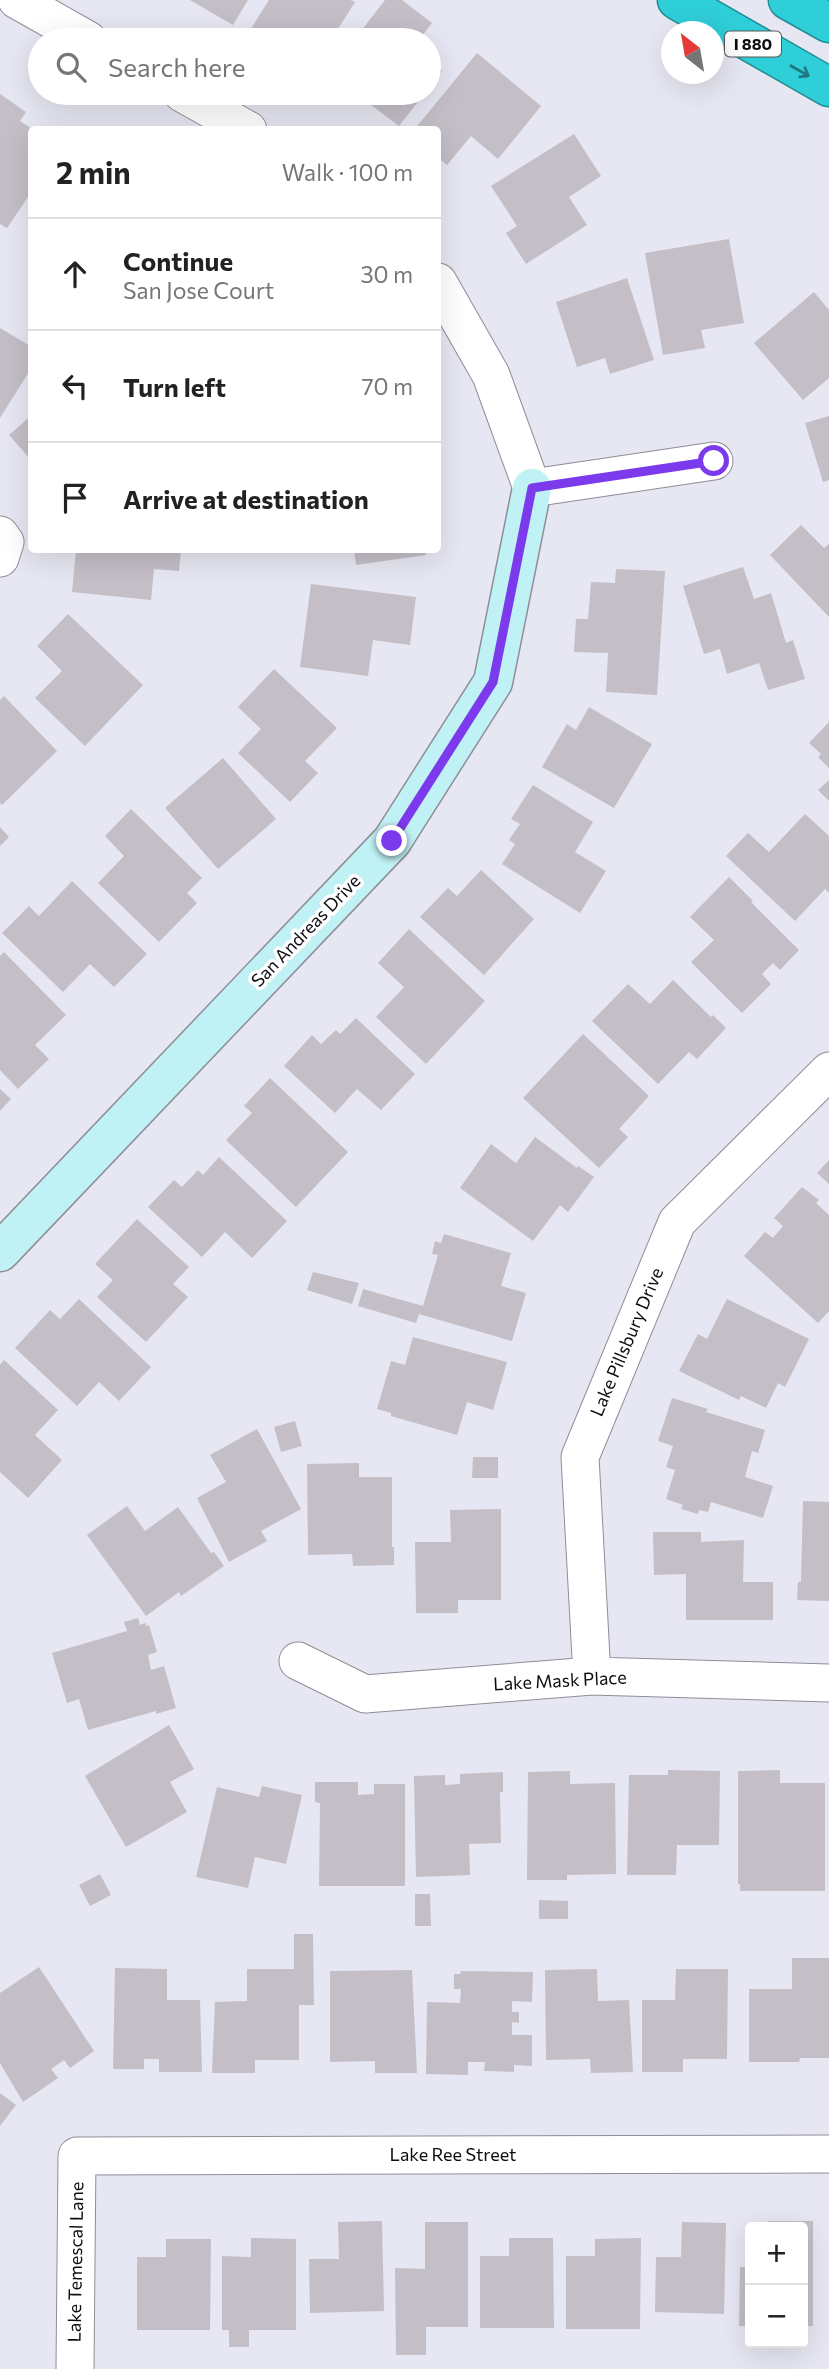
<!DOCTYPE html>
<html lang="en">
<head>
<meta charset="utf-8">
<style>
	:root { --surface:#fff; --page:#f2f2f2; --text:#222; --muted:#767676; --line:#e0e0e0 }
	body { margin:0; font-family:Commissioner,sans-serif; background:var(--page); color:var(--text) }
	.controls { position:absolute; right:21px; bottom:21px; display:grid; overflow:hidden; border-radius:7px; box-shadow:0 7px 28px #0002 }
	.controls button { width:63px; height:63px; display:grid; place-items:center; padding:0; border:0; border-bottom:2px solid var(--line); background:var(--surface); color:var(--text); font:35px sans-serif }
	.compass { position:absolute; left:661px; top:21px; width:63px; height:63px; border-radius:50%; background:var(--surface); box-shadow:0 7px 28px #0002; rotate:329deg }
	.stop { position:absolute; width:21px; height:21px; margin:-16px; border:5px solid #7c3aed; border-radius:50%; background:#fff }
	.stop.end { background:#7c3aed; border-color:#fff; box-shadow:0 2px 7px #0008 }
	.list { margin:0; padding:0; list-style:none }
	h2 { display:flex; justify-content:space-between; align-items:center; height:91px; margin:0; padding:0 28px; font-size:30px }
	h2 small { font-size:23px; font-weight:400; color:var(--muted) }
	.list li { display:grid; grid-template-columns:46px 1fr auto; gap:21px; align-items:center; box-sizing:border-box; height:112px; padding:0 28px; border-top:2px solid var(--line) }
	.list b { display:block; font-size:26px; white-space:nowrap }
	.list p { margin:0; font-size:23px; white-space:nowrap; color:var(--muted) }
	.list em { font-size:23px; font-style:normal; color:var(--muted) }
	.icon { flex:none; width:38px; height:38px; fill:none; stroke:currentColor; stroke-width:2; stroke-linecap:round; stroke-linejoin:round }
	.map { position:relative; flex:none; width:829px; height:2369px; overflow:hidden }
	.search { position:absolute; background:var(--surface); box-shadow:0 7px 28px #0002; left:28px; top:28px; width:413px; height:77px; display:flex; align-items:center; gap:18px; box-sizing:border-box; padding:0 24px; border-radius:38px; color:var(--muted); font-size:26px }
	.panel { position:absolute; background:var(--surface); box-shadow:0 7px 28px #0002; left:28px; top:126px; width:413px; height:427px; border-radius:7px }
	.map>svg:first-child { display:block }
	.building { fill:#c4bec7 }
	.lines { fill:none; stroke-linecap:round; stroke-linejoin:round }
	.street-casing { stroke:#8e8e98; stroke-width:39 }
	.secondary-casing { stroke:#8e8e98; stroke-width:41 }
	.highway-casing { stroke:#228b93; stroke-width:41 }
	.street { stroke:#fff; stroke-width:37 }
	.secondary { stroke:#c0f1f4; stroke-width:38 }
	.highway { stroke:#2ecfd9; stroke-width:38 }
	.oneway { stroke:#1f787f }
	.route { stroke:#7c3aed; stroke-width:9 }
	.labels { text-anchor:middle; stroke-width:7; stroke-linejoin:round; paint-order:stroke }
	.shield { fill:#fff; stroke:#565658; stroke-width:2 }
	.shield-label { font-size:16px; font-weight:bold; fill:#0d0d11 }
	.street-label { font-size:18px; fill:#0d0d11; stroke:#fff }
</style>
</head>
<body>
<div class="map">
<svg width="829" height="2369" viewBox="0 0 829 2369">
	<rect width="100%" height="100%" fill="#e6e7f2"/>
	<path class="building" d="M190 0H248L233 25Z
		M269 0H351L355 2 331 40H255L247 35Z
		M385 0H402L432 23 419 40H354Z
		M477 53 541 106 498 159 471 136 447 165 438 158V130H414Z
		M429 61 442 71 429 88Z
		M373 93H425L399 126 367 102Z
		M0 94 26 112 20 121 32 129V191L7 228 0 224Z
		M574 134 601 176 569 197 587 225 526 264 506 233 517 226 491 186Z
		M729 239 744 323 701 330 705 348 663 355 645 253Z
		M627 278 654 360 610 374 605 358 577 367 556 302Z
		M814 292 829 310V378L803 400 754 343Z
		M0 328 32 347V367L0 418Z
		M32 415V461L9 435Z
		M829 416V480L823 482 805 423Z
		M801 525 824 548 829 544V617L770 555Z
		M76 550H181L179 571 154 569 151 600 72 592Z
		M354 550H425L426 555 356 565Z
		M743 567 754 599 771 593 786 643 793 640 805 679 768 690 759 663 727 674 720 649 704 654 683 586Z
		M616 569 665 571 657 695 606 692 608 653 574 652 576 619H588L591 582 615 583Z
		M311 584 416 597 410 645 373 640 368 676 300 667Z
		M68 614 143 685 85 746 35 698 62 671 37 646Z
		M274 669 337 728 305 761 318 773 290 802 238 753 261 729 238 707Z
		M4 696 57 751 2 805 0 803V700Z
		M589 707 652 744 614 808 542 767 567 724 576 730Z
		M829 722V768L818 757 821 754 809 743Z
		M223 758 276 819 218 869 165 808Z
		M829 780V801L818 790Z
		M533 785 593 822 575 852 606 871 580 913 502 864 515 844 509 840 520 824 511 819Z
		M131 809 202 878 187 893 197 903 159 942 98 883 124 856 105 836Z
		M805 814 829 836V893L825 889 795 921 726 856 748 833 769 852Z
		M0 827 9 837 0 846Z
		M481 870 534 919 484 975 420 917 448 888 457 896Z
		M729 877 753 901 751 902 799 950 780 970 773 963 762 974 771 984 742 1013 691 962 714 940 690 917Z
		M72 881 147 954 114 987 90 964 63 992 2 933 29 906 39 916Z
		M409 929 485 1001 426 1064 376 1017 404 987 378 963Z
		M4 952 66 1015 35 1045 49 1059 18 1089 0 1070V956Z
		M673 980 711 1017 713 1015 726 1028 697 1059 689 1052 658 1084 592 1021 628 984 650 1004Z
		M356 1018 415 1074 381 1110 357 1089 335 1113 284 1066 312 1035 321 1044 336 1030 340 1034Z
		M583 1034 649 1096 619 1129 628 1137 599 1168 523 1098Z
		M270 1078 348 1152 296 1207 226 1140 252 1113 244 1106Z
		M0 1089 11 1099 0 1111Z
		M535 1137 577 1168 578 1166 594 1177 568 1212 560 1205 533 1241 460 1188 491 1144 516 1163Z
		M219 1157 287 1221 252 1258 225 1232 202 1257 148 1207 174 1180 182 1187 198 1170 203 1175Z
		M829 1160V1184L817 1173Z
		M802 1187 819 1200 816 1203 829 1215V1311L818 1323 744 1256 765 1232 773 1238 783 1226 774 1218Z
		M137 1219 189 1267 173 1284 188 1297 146 1342 97 1297 113 1280 95 1264Z
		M444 1234 511 1253 501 1286 526 1293 512 1341 419 1314 416 1323 358 1306 363 1289 423 1306 438 1255 432 1254 435 1241 441 1243Z
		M313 1272 359 1283 352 1304 307 1290Z
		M79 1299 151 1367 119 1401 99 1382 77 1406 15 1348 50 1310 60 1319Z
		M727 1299 809 1339 785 1387 778 1383 766 1408 741 1396 739 1400 679 1371 698 1334 707 1339Z
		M413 1337 507 1362 493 1410 467 1402 457 1435 391 1416V1413L377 1409 391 1361 405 1365Z
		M4 1360 58 1410 35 1435 62 1460 28 1498 0 1472V1365Z
		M672 1398 708 1409 706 1412 765 1430 758 1453 752 1451 745 1477 773 1486 763 1518 711 1502 708 1512 699 1510 698 1514 681 1509 683 1505 666 1499 675 1470 666 1467 673 1446 658 1441Z
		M295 1421 302 1446 281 1452 274 1427Z
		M257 1429 301 1509 261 1531 267 1541 229 1562 197 1498 226 1482 210 1455Z
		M473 1457H498V1478H472Z
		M359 1463V1477H392V1547H394V1565L353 1566 352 1554 308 1555 307 1464Z
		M803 1501 829 1502V1601L797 1600 798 1582H801Z
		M127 1506 145 1531 178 1507 211 1553 214 1552 224 1566 181 1596 179 1592 146 1616 87 1535Z
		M501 1509V1600H458V1613H416L415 1542H451L450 1510Z
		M653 1532H701V1542L744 1540 743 1582H773V1620H686V1574L654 1575Z
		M138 1618 140 1625 146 1623V1626L149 1625 157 1652 148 1655 151 1670 164 1666 176 1708 156 1714V1711L88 1730 79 1699 67 1703 52 1653 127 1631 124 1622Z
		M169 1725 194 1769 170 1782 187 1812 126 1847 85 1776Z
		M668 1770 720 1771 719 1845H677L676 1875H627L629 1775H668Z
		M780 1770V1783H825V1891H740V1884H738V1771Z
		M570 1771V1784L615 1783 616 1874 567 1875V1880H527L528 1772Z
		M503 1772V1792H500L501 1843 469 1844 470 1875 416 1877 414 1776 445 1775V1785L460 1784V1774Z
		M315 1782H358V1795L374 1794V1784H405V1886H319L320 1803 315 1802Z
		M262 1786 302 1795 286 1864 255 1857 248 1888 196 1877 217 1787 259 1797Z
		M100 1874 111 1895 90 1906 79 1885Z
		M415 1894H430L431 1926H415Z
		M539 1900 568 1901V1919H539Z
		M294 1934H313L314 2005H299V2060H255V2073H212L215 2002 247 2001V1969H294Z
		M792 1958H829V2058H800L799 2062H749V1989H792Z
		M39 1967 94 2051 70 2068 64 2060 51 2069 58 2078 23 2102 0 2063V1993Z
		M115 1968 167 1969V2000H200L202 2072H159V2059H144V2069H113Z
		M597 1969 598 2001 629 2000 633 2072 591 2073 590 2059 546 2060 545 1970Z
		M676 1969H728L727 2059H683V2072H642V2000H675Z
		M412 1970 417 2073H375V2061L330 2062V1971Z
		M461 1971 533 1972 532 2002 512 2001V2012H519V2023L512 2022V2035H532V2066L514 2065V2072L484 2071 485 2062H468V2075L426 2074 427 2002 460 2003 461 1989H454V1974H460Z
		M0 2093 16 2105 0 2126Z
		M382 2221 384 2311 310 2313 309 2259H339L338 2222Z
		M768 2221H813V2326H803V2227H768Z
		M425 2222H468V2327H426V2355H396L395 2268 425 2269Z
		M682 2222 726 2223 724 2314 655 2312 656 2257H681Z
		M251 2238 296 2239V2330H249V2347H229V2330H222V2256L251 2257Z
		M509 2238H553L554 2328H480V2256H509Z
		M641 2238 640 2329H566V2256H595V2239Z
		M166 2239H211L210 2330H137V2257H166Z
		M740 2267H750V2326H739Z"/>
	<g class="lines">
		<g class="street-casing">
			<path id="street" d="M17 0 88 40
				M182 93 248 130
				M438 282 491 375 532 488 714 461
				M0 535 5 542 0 558
				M298 1661 365 1694 592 1676 829 1683
				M592 1676 580 1457 677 1222 829 1071
				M75 2369 77 2156 829 2154"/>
		</g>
		<g class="secondary-casing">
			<path id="secondary" d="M0 1252 392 841 493 682 532 488"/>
		</g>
		<g class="highway-casing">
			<path id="highway" d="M677 0 829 87
				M788 0 829 23"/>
		</g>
		<use href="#street" class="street"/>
		<use href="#secondary" class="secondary"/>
		<use href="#highway" class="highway"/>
	</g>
	<defs><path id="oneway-shaft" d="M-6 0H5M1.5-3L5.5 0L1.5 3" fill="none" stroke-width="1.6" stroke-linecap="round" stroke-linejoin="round" transform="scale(1.75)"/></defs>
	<use class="oneway" href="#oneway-shaft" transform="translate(800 71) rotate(30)"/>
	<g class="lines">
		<path class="route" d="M392 841 493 682 532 488 714 461"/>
	</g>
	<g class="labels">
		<rect class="shield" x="725" y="31.5" width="56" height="25" rx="5"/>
		<g class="shield-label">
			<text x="753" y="50">I 880</text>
		</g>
		<g class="street-label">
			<text transform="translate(306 931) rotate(-46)" y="6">San Andreas Drive</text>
			<text transform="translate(627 1342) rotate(-67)" y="6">Lake Pillsbury Drive</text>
			<text transform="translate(560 1681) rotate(-3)" y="6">Lake Mask Place</text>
			<text x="453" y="2161">Lake Ree Street</text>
			<text transform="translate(76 2262) rotate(-89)" y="6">Lake Temescal Lane</text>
		</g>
	</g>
</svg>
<div class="controls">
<button>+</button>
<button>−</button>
</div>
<svg class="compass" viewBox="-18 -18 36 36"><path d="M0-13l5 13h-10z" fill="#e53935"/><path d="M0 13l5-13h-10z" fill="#767676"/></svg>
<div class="stop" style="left:714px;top:461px"></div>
<div class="stop end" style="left:392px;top:841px"></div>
<div class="search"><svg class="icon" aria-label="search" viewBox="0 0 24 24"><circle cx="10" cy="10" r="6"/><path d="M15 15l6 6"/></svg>Search here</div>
<section class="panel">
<h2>2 min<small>Walk · 100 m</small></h2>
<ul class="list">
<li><svg class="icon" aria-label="ahead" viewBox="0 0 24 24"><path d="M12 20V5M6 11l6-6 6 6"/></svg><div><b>Continue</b><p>San Jose Court</p></div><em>30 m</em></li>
<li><svg class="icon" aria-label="left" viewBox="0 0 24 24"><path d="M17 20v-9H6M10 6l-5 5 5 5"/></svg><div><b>Turn left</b></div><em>70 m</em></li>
<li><svg class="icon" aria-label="arrive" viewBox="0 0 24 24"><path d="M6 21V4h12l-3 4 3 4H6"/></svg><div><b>Arrive at destination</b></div></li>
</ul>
</section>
</div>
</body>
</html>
